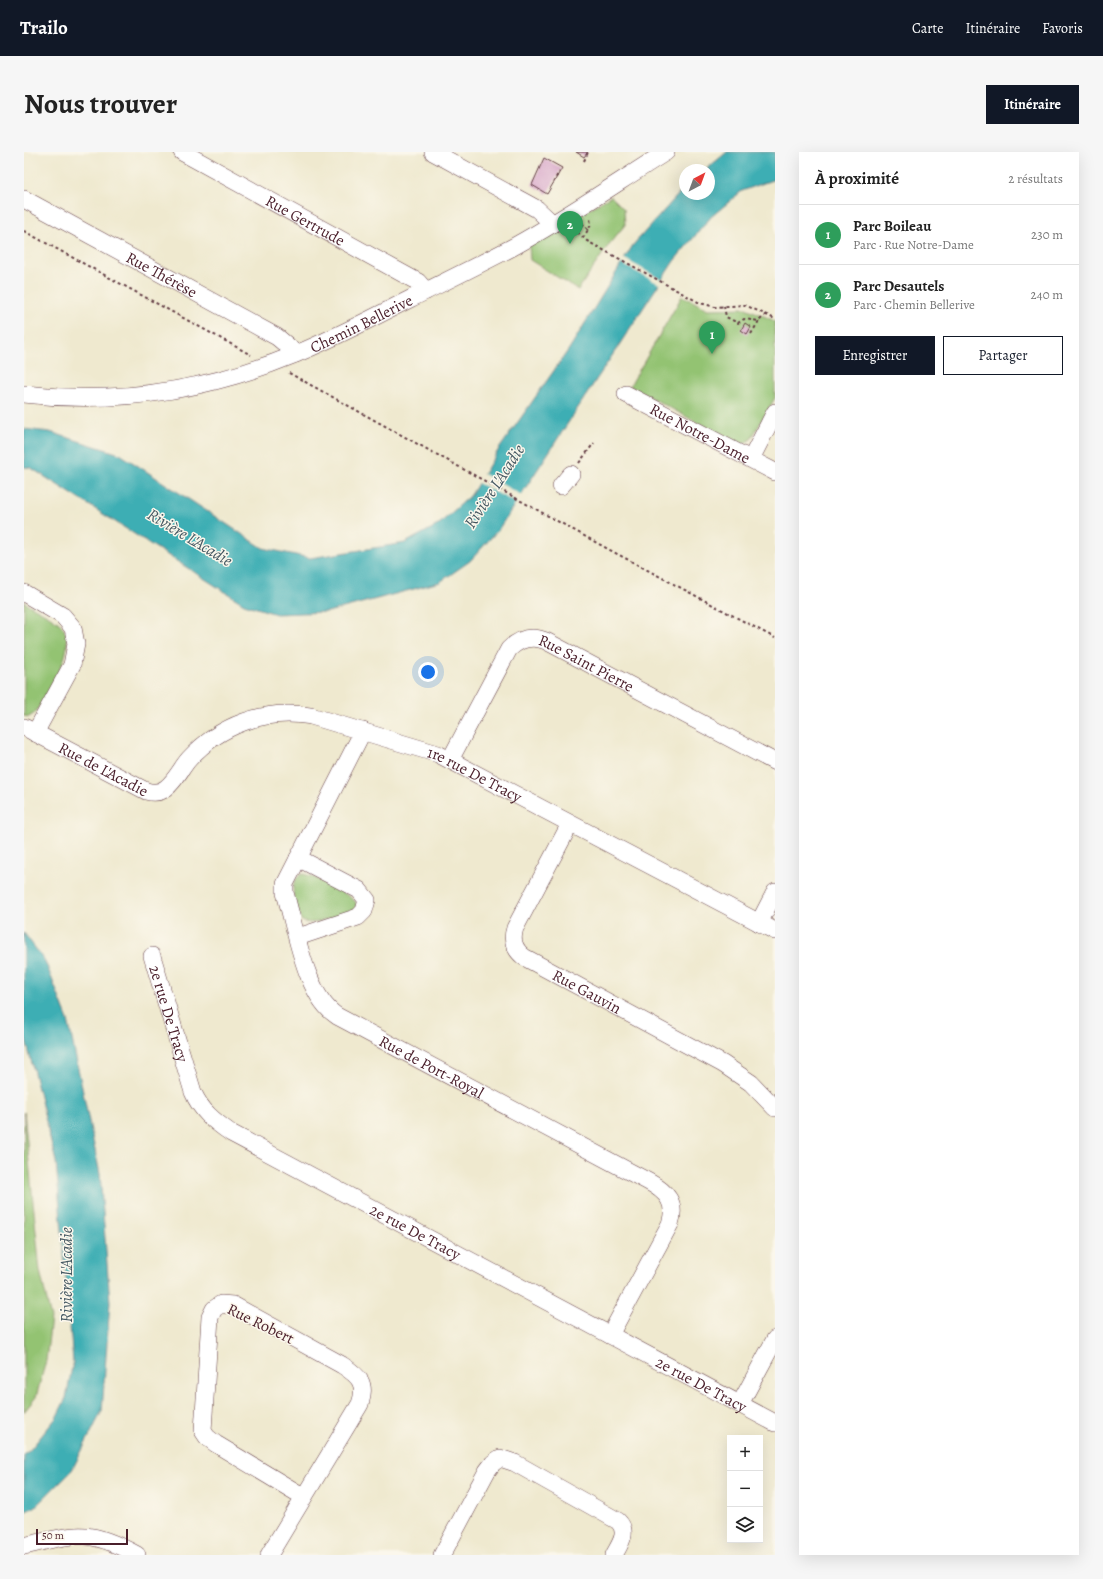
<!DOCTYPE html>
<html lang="fr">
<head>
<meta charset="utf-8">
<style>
	:root { --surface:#fff; --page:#f6f6f6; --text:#222; --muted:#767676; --line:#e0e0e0; --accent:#111827 }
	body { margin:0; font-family:Alegreya,serif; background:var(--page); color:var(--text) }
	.controls { position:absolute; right:12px; bottom:12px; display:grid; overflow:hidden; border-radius:0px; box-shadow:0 4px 16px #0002 }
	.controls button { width:36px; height:36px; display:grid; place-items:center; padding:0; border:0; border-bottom:1px solid var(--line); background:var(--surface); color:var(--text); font:20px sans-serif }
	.compass { position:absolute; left:655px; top:12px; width:36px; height:36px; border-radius:50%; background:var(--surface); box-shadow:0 4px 16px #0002; rotate:41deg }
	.scale { position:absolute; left:12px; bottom:10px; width:92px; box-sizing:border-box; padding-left:4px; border:2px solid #4a1f2b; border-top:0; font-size:11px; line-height:14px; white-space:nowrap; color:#4a1f2b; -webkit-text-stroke:3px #fbf7ec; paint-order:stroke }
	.you { position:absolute; left:404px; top:520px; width:14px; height:14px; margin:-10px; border:3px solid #fff; border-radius:50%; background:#1a73e8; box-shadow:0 0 0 6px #1a73e833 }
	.badge { display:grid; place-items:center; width:26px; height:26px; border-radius:50%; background:var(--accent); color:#fff; font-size:13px; font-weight:700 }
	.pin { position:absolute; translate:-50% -33px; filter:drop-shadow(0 1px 2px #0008) }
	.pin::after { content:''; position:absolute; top:21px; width:14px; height:12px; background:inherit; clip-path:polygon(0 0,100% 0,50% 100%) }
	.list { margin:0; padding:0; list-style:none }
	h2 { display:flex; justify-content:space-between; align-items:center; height:52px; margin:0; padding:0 16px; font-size:17px }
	h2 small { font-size:13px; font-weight:400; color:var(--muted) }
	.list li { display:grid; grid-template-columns:26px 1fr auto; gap:12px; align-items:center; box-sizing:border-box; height:60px; padding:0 16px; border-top:1px solid var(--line) }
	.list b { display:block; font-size:15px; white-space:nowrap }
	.list p { margin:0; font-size:13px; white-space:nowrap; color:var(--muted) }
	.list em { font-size:13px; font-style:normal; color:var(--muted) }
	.actions { display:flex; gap:8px; padding:12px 16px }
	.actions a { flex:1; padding:9px 0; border:1px solid var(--accent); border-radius:0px; text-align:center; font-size:14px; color:var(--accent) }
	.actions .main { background:var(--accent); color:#fff }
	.icon { flex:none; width:22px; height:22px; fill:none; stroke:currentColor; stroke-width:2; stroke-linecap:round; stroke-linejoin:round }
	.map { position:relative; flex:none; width:751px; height:1403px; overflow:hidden; border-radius:0px }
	header { display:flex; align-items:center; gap:24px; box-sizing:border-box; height:56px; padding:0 20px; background:var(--accent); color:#fff }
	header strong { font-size:19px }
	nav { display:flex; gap:22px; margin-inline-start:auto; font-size:14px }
	.intro { display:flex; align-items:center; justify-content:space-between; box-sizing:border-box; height:96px; padding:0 24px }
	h1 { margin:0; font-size:28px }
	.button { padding:10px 18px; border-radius:0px; background:var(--accent); color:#fff; font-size:14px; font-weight:700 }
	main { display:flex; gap:24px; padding:0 24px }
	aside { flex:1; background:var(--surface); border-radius:0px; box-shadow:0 4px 16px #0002 }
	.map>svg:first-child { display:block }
	.green { fill:#93c372; stroke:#6e714e }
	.water { fill:#3daeb4; stroke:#446670 }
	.pier { fill:#efe9cf }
	.building { fill:#d29ac3 }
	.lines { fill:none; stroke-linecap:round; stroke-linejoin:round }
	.minor-casing { stroke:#633d44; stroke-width:18 }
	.path { stroke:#633d44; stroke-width:2; stroke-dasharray:3 3; stroke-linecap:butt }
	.minor { stroke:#fff; stroke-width:17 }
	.labels { text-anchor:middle; stroke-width:3; stroke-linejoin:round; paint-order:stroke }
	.street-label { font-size:16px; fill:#4a1f2b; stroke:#fbf7ec }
	.water-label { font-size:17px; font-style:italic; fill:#455862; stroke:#fbf7ec }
</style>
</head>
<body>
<header>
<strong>Trailo</strong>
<nav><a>Carte</a><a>Itinéraire</a><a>Favoris</a></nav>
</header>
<div class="intro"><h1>Nous trouver</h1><a class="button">Itinéraire</a></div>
<main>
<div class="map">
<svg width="751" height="1403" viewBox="0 0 751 1403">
	<rect width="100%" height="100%" fill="#fbf7ec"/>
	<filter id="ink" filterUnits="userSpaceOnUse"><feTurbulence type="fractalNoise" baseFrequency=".025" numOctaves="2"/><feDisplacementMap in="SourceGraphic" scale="8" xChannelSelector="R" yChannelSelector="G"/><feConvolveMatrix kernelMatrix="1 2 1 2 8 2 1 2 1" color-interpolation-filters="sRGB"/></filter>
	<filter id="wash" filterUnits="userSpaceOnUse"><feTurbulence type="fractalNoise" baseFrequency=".012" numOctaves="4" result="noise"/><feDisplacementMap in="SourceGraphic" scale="16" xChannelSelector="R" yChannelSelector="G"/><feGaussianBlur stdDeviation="0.9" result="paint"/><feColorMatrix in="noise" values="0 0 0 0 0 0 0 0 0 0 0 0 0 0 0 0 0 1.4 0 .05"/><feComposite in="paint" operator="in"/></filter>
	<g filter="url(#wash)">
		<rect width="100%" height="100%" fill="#efe9cf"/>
		<path class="green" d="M587 44 600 57 601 73 586 91 554 138 506 108 505 93Z
			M658 144 684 157 722 156 751 169V246L727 287 718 293 709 290 606 234Z
			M0 450C11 457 25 463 35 471 59 493 23 540 11 561L5 565 0 564Z
			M278 722C288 722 324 742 332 750V757C320 761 287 777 277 768 273 755 261 731 278 722Z
			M0 960 16 1119 27 1166 22 1209 12 1245 0 1260Z"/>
		<path class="water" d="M703 0H751V27L718 39 687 65 650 109 474 378 446 409 416 430 304 460 252 462 220 452 7 316 0 315V277L26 280 96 302 239 396 286 406 381 391 414 373 447 343 475 297 545 197 609 93 661 35V42H685V18H681Z
			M0 781 21 809 44 868 76 1022 86 1150 78 1259 48 1318 11 1355 0 1360V1302L5 1299 32 1266 42 1246 49 1210 32 1010 0 880Z"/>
		<path class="pier" d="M599 106 640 129 637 133 596 111Z
			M458 321 499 344 494 352 452 330Z"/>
		<g id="blocks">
			<path class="building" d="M552 0H564L560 5Z
				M520 6 538 16 523 42 508 33Z
				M721 171 727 175 723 182 717 178Z"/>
		</g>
	</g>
	<g filter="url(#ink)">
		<use href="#blocks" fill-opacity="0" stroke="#633d44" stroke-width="1"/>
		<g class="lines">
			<g class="minor-casing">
				<g id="minor">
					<path id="s1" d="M158 0 394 130 402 139"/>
					<path d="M409 0 513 57 529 72"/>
					<path id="s2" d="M0 47 253 185 265 195 271 202"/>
					<path id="s3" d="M0 242C93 253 185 238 272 202 311 186 348 166 386 147 420 130 455 113 489 95 542 66 591 32 642 0"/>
					<path id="s4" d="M602 242 751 320"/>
					<path d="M727 307 751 260"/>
					<path d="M537 334 547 322"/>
					<path d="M0 441 39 464 49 476 52 492 48 513 11 581"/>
					<path id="s5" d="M0 575 122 639C129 641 136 641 142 636 152 628 157 616 165 607 196 573 241 556 287 564L414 602 751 779"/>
					<path id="s6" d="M339 579 261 732V741C272 777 281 843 313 864L625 1030C643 1040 653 1051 646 1072L586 1183"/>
					<path id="s7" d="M426 608 485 497C496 486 508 483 522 489L751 610"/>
					<path id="s8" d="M546 672 491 776C487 788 490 797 500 805L699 912 727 931 751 956"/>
					<path d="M274 706 335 738 343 748 340 759 334 765 274 785"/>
					<path d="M735 771 751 740"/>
					<path id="s9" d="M128 804 169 940C177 959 190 969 207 981L751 1271"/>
					<path d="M716 1252 751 1187"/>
					<path d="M0 1394C52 1382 64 1376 113 1403"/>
					<path d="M245 1403 336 1252C343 1231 335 1224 318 1213L209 1153 197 1152 190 1157 186 1165 179 1279 183 1285 192 1292 280 1345"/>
					<path d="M418 1403 463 1319 469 1311 476 1306 491 1311 594 1369C605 1380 596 1392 590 1403"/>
				</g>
			</g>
			<path class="path" d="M560 9 564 0
				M529 31 535 20
				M558 71 564 78
				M549 76 563 89 676 151 691 155 721 153 751 167
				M0 79 227 203
				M559 86 567 73 566 66
				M700 154 702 165 714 171 720 167 735 169 742 162
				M727 182 735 169
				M265 221 584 397 751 486
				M555 311 570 291"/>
			<use href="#minor" class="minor"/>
		</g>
	</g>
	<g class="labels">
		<g class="street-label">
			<text dy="6" stroke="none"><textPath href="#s1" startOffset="141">Rue Gertrude</textPath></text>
			<text dy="6" stroke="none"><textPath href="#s2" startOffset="157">Rue Thérèse</textPath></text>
			<text dy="6" stroke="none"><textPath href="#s3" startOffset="350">Chemin Bellerive</textPath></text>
			<text dy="6" stroke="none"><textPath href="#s4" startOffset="84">Rue Notre-Dame</textPath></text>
			<text dy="6" stroke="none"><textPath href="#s7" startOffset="212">Rue Saint Pierre</textPath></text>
			<text dy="6" stroke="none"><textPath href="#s5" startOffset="90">Rue de L'Acadie</textPath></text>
			<text dy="6" stroke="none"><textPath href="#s5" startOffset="505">1re rue De Tracy</textPath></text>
			<text dy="6" stroke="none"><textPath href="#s8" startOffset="222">Rue Gauvin</textPath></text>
			<text dy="6" stroke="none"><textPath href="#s9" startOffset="60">2e rue De Tracy</textPath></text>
			<text dy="6" stroke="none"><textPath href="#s6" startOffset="424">Rue de Port-Royal</textPath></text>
			<text dy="6" stroke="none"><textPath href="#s9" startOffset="408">2e rue De Tracy</textPath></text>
			<text transform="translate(237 1171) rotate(26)" y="6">Rue Robert</text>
			<text dy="6" stroke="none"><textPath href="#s9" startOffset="732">2e rue De Tracy</textPath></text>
		</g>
		<g class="water-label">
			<text transform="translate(470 334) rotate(-57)" y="6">Rivière L'Acadie</text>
			<text transform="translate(166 385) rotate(31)" y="6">Rivière L'Acadie</text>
			<text transform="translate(42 1123) rotate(-90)" y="6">Rivière L'Acadie</text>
		</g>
	</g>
</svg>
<div class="controls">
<button>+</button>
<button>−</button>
<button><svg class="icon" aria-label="layers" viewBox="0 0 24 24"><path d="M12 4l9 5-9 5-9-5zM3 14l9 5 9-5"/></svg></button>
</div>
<svg class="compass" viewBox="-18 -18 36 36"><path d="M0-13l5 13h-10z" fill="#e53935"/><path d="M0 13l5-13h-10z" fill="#767676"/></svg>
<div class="scale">50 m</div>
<div class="you"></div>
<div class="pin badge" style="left:688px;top:202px;background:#2e9e5b">1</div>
<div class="pin badge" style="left:546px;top:92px;background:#2e9e5b">2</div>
</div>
<aside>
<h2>À proximité<small>2 résultats</small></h2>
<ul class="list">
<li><span class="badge" style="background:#2e9e5b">1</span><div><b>Parc Boileau</b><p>Parc · Rue Notre-Dame</p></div><em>230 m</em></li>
<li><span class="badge" style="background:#2e9e5b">2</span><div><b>Parc Desautels</b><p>Parc · Chemin Bellerive</p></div><em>240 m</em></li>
</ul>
<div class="actions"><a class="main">Enregistrer</a><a>Partager</a></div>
</aside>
</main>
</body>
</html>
